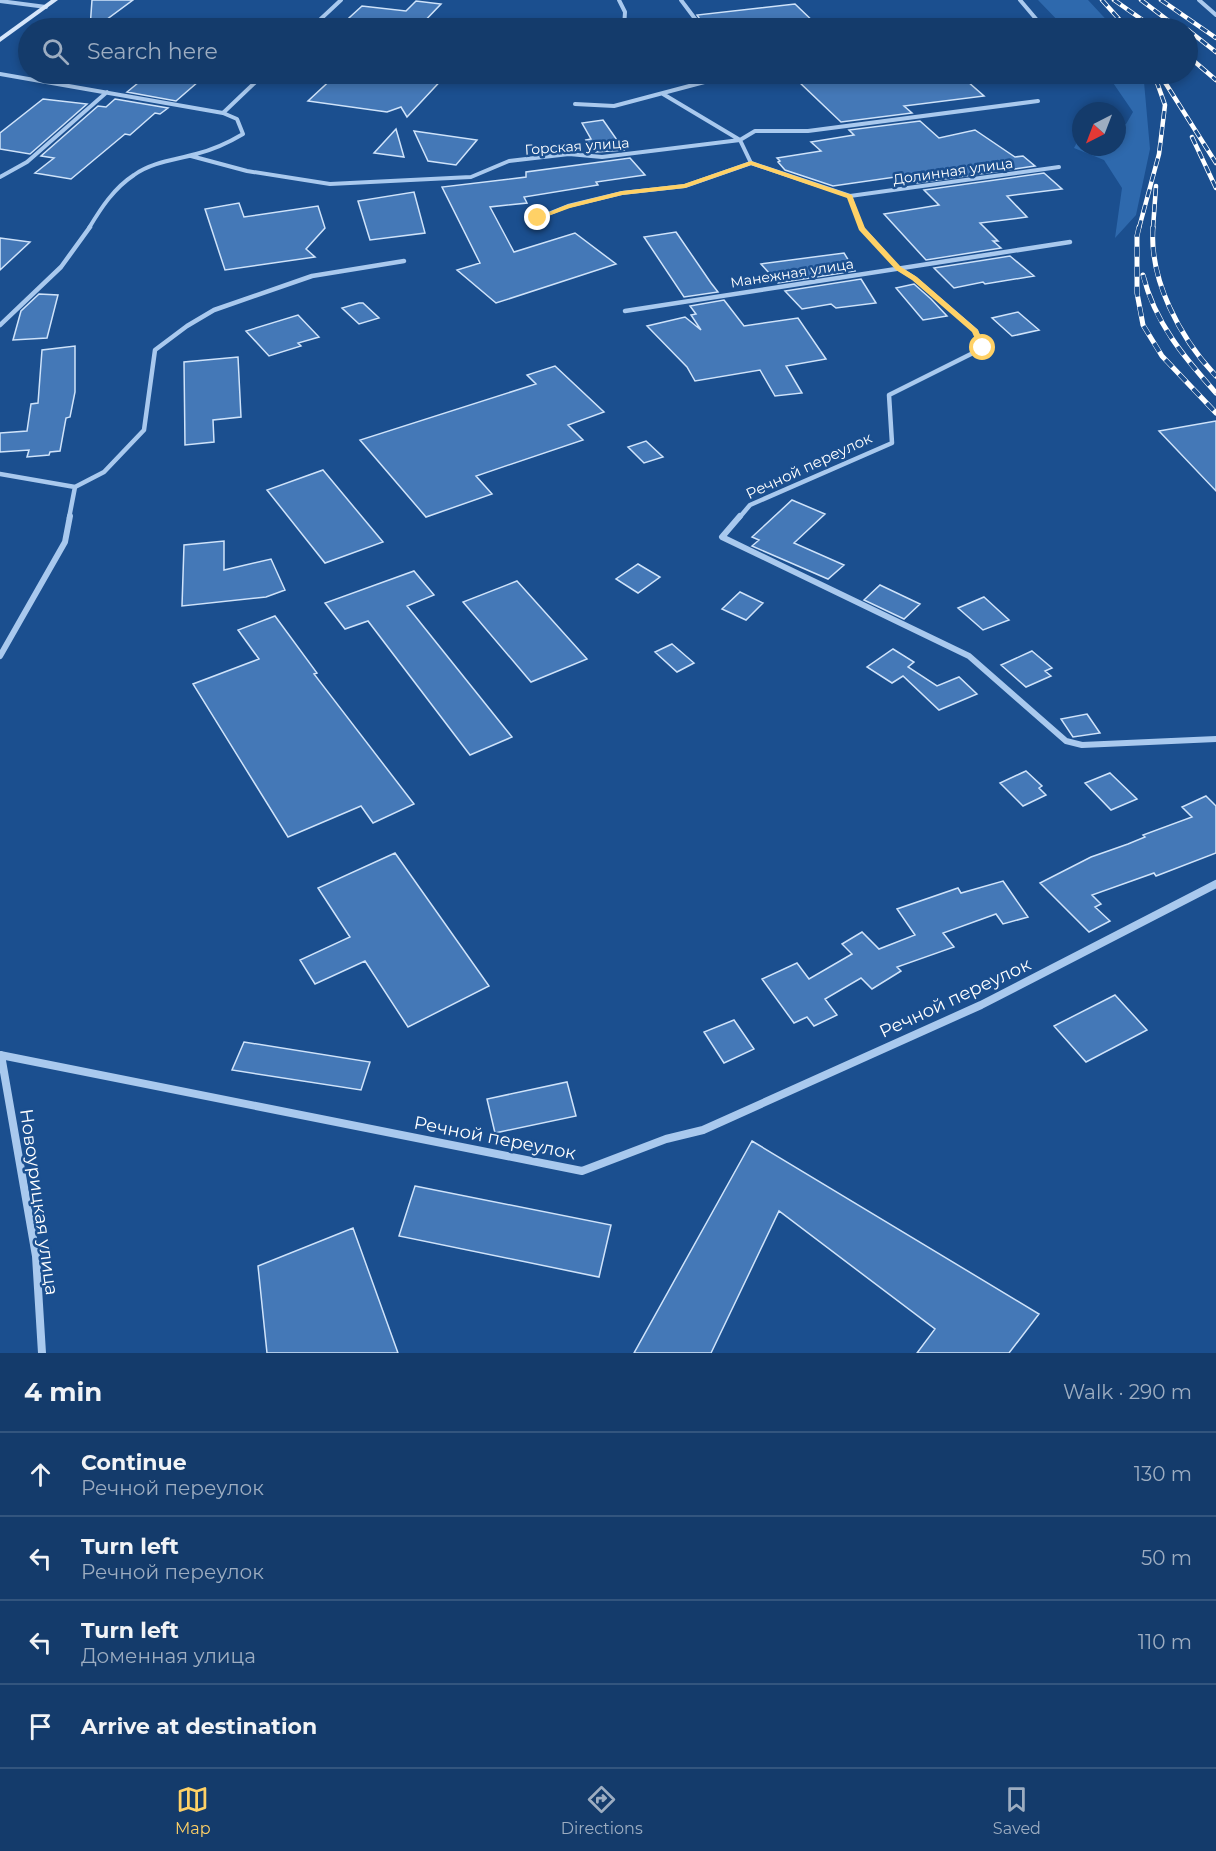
<!DOCTYPE html>
<html lang="en">
<head>
<meta charset="utf-8">
<style>
	:root { --surface:#143b6b; --page:#214673; --text:#f1f3f6; --muted:#9dadc1; --line:#33557e; --accent:#ffd166 }
	body { margin:0; font-family:Montserrat,sans-serif; background:var(--page); color:var(--text) }
	.compass { position:absolute; left:1072px; top:102px; width:54px; height:54px; border-radius:50%; background:var(--surface); box-shadow:0 3px 9px #0003; rotate:222deg }
	.stop { position:absolute; width:18px; height:18px; margin:-14px; border:4px solid #ffd166; border-radius:50%; background:#fff }
	.stop.end { background:#ffd166; border-color:#fff; box-shadow:0 2px 6px #0008 }
	.list { margin:0; padding:0; list-style:none }
	h2 { display:flex; justify-content:space-between; align-items:center; height:78px; margin:0; padding:0 24px; font-size:26px }
	h2 small { font-size:20px; font-weight:400; color:var(--muted) }
	.list li { display:grid; grid-template-columns:39px 1fr auto; gap:18px; align-items:center; box-sizing:border-box; height:84px; padding:0 24px; border-top:2px solid var(--line) }
	.list b { display:block; font-size:22px; white-space:nowrap }
	.list p { margin:0; font-size:20px; white-space:nowrap; color:var(--muted) }
	.list em { font-size:20px; font-style:normal; color:var(--muted) }
	.icon { flex:none; width:33px; height:33px; fill:none; stroke:currentColor; stroke-width:2; stroke-linecap:round; stroke-linejoin:round }
	.map { position:relative; flex:none; width:1216px; height:1353px; overflow:hidden }
	.search { position:absolute; background:var(--surface); box-shadow:0 3px 9px #0003; left:18px; right:18px; top:18px; height:66px; display:flex; align-items:center; gap:15px; box-sizing:border-box; padding:0 21px; border-radius:33px; color:var(--muted); font-size:22px }
	.sheet { height:414px; background:var(--surface) }
	nav { display:flex; justify-content:space-around; align-items:center; box-sizing:border-box; height:84px; border-top:2px solid var(--line); background:var(--surface); font-size:16px; color:var(--muted) }
	nav a { display:grid; justify-items:center; gap:3px }
	nav .on { color:var(--accent) }
	.map>svg:first-child { display:block }
	.green { fill:#2e69ad }
	.building { fill:#4478b7; stroke:#cfe3fa; stroke-width:1.5 }
	.lines { fill:none; stroke-linecap:round; stroke-linejoin:round }
	.street-far3 { stroke:#a9c9ee; stroke-width:4 }
	.street-far2 { stroke:#a9c9ee; stroke-width:4.5 }
	.street-far1 { stroke:#a9c9ee; stroke-width:6 }
	.street { stroke:#a9c9ee; stroke-width:8 }
	.secondary { fill:#d6e6fa; fill-rule:evenodd }
	.rail-far1-casing { stroke:#fff; stroke-width:4.5 }
	.rail-casing { stroke:#fff; stroke-width:5 }
	.rail-far1 { stroke:#1b4f8f; stroke-width:3; stroke-dasharray:8; stroke-linecap:butt }
	.rail { stroke:#1b4f8f; stroke-width:4; stroke-dasharray:10; stroke-linecap:butt }
	.route { fill:#ffd166 }
	.labels { text-anchor:middle; stroke-width:5; stroke-linejoin:round; paint-order:stroke }
	.far-street-label { font-size:14px; fill:#fff; stroke:#1b4f8f }
	.street-label { font-size:15px; fill:#fff; stroke:#1b4f8f }
	.near-street-label { font-size:18px; fill:#fff; stroke:#1b4f8f }
</style>
</head>
<body>
<div class="map">
<svg width="1216" height="1353" viewBox="0 0 1216 1353">
	<rect width="100%" height="100%" fill="#1b4f8f"/>
	<path class="green" d="M1038 0H1088L1114 28H1065Z
		M1107 74H1139L1144 82 1150 149 1136 215 1115 238 1122 188 1104 160 1074 148 1081 135V147H1117V125L1126 124 1133 112Z"/>
	<path class="building" d="M92 0H133L95 28H90Z
		M416 1 441 4 418 28H338L362 6 406 11Z
		M795 4 820 28H706L697 15Z
		M149 74 199 81 176 101 127 92Z
		M337 74H447L407 117 401 107 387 112 308 101Z
		M848 74H959L984 96 904 106 912 113 841 122 797 80Z
		M43 99 87 104 30 154 0 149V133Z
		M115 99 168 108 160 114 155 113 130 135 125 134 71 179 35 173 54 158 41 156 98 106 106 107Z
		M603 120 624 150 596 152 586 140 591 139 582 123Z
		M920 121 939 138 975 130 1015 157 1023 156 1035 166 917 183 909 175 833 186 785 170 778 162 780 161 777 158 821 151 811 142 854 135 849 130Z
		M396 129 404 157 374 153Z
		M414 131 477 140 456 165 428 161Z
		M630 158 645 175 596 182 598 185 524 197 527 203 490 207 514 252 575 233 616 264 496 303 457 270 480 263 442 187 526 177V172Z
		M1044 173 1062 189 1007 196 1027 217 980 223 998 241H993L1001 248 926 260 884 214 939 205 924 190Z
		M414 192 425 233 370 240 358 201Z
		M239 203 244 217 318 206 325 228 306 249 315 257 225 270 205 209Z
		M676 232 711 283 718 292 684 297 644 237Z
		M0 238 30 242 0 270Z
		M844 253 855 271 778 283 761 264Z
		M1010 256 1034 276 985 284 983 282 954 288 934 268Z
		M861 279 876 303 836 308 831 304 802 309 785 291Z
		M914 284 931 299 947 316 923 320 896 288Z
		M39 294 58 295 47 338 13 340 21 311Z
		M724 300 744 326 798 318 826 359 786 366 802 393 775 396 760 370 695 381 687 367 647 326 685 317 701 330 691 315 696 314 690 306Z
		M359 303H363L379 318 359 324 342 308Z
		M1018 312 1039 330 1012 336 992 318Z
		M298 315 319 337 298 343 301 346 269 356 246 331Z
		M75 346V392L70 417 66 418 60 451 50 452 49 455 27 457 29 450 0 452V433L27 431 31 404 38 403 42 350Z
		M238 357 241 417 213 420 214 442 185 445 184 362Z
		M555 366 604 412 568 425 583 440 476 476 492 494 426 517 360 440 536 384 527 375Z
		M1216 421V491L1159 431Z
		M646 441 663 457 644 463 628 447Z
		M323 470 383 542 325 563 267 490Z
		M792 500 825 514 794 543 844 565 828 579 752 546 759 540 752 537Z
		M224 541V570L271 559 285 590 266 597 182 606 184 545Z
		M638 564 660 577 638 593 616 579Z
		M414 571 434 595 407 606 512 737 470 755 368 621 345 629 325 603Z
		M517 581 587 659 531 682 463 602Z
		M880 585 920 604 904 619 864 600Z
		M740 592 763 603 746 620 722 609Z
		M984 597 1009 620 983 630 958 608Z
		M275 616 317 673 314 674 414 804 373 823 361 806 288 837 193 684 259 659 238 630Z
		M672 644 694 663 677 672 655 652Z
		M893 649 914 662 908 667 937 686 959 677 977 694 939 710 903 676 892 683 867 667Z
		M1032 651 1052 668 1045 671 1051 676 1026 687 1001 665Z
		M1087 714 1100 733 1073 737 1061 719Z
		M1026 771 1042 786 1039 788 1046 795 1023 806 1000 783Z
		M1110 773 1137 799 1111 810 1085 783Z
		M1206 796 1216 806V853L1156 876 1154 873 1092 895 1101 904 1095 907 1110 921 1089 932 1040 883 1091 857 1128 844 1145 837 1143 835 1192 817 1182 807Z
		M395 853 489 986 408 1027 365 961 315 984 300 960 350 937 318 888Z
		M1003 881 1028 917 1003 924 996 914 943 933 954 947 897 967 901 971 872 989 861 978 825 999 837 1015 814 1026 807 1017 794 1023 762 979 797 963 809 979 852 954 842 944 862 932 879 949 915 935 897 909 958 888 961 893Z
		M1115 995 1147 1030 1086 1062 1054 1026Z
		M734 1020 754 1049 724 1063 704 1032Z
		M244 1042 370 1062 361 1090 232 1070Z
		M567 1082 576 1116 495 1133 487 1099Z
		M752 1141 1039 1314 1009 1353H917L935 1329 779 1211 711 1353H634Z
		M415 1186 611 1225 599 1277 399 1236Z
		M353 1228 398 1353H267L258 1266Z"/>
	<g class="lines">
		<path class="street-far3" d="M619 0 625 12 624 28
			M681 0 702 28
			M1020 0 1042 26 1041 28
			M1199 0 1216 15
			M0 1 46 7
			M311 28 341 0
			M0 74 223 113 237 119 243 134C228 143 212 150 196 154 175 160 152 162 134 175 114 188 101 208 89 228
			M663 94 740 140 751 163 850 196 1059 167
			M575 104 614 106 712 80 764 74
			M223 113 264 74
			M191 156 247 171 330 184 471 177 509 161 569 154 602 157 740 140 755 131H808L1038 101
			M0 177 27 162 107 92
			M850 196 861 228
			M538 218 568 206 622 193 685 186 751 163"/>
		<path class="street-far2" d="M625 311 1070 242
			M0 325 61 267 90 227
			M0 474 75 487
			M75 487 104 472 144 430 155 350 187 326 214 310 312 276 404 261
			M69 518 75 487
			M739 518 750 505 892 443 889 395 983 348 976 331 914 278 898 268 861 227"/>
		<path class="street-far1" d="M740 516 722 537 969 656 1066 741 1082 745 1216 739
			M0 656 65 542 70 516
			M1213 886 1216 884"/>
		<path class="street" d="M0 1055 582 1171 666 1139 703 1130 981 1005 1216 884
			M1 1055 36 1256 42 1353"/>
		<path class="secondary" d="M51 0H58L0 42V37Z"/>
		<g class="rail-far1-casing">
			<path id="rail-far1" d="M1102 0 1127 28
				M1114 0 1154 28
				M1141 0 1178 28
				M1161 0 1216 38
				M1188 30 1216 52
				M1188 56 1216 80
				M1161 76 1216 163
				M1192 137 1216 188
				M1139 228 1159 154 1165 105 1154 74
				M1153 228 1156 186"/>
		</g>
		<g class="rail-casing">
			<path id="rail" d="M1139 227 1137 236V293L1143 325 1162 356 1216 413
				M1153 227C1149 280 1180 338 1216 376
				M1143 275C1155 323 1184 357 1216 393"/>
		</g>
		<use href="#rail-far1" class="rail-far1"/>
		<use href="#rail" class="rail"/>
	</g>
	<path class="route" d="M751 161 852 195 865 228 901 267 917 277 978 330 986 350H980L972 332 912 280 896 270 859 230 847 198 751 165 685 188 622 195 570 208 540 219 535 218 566 205 622 191 684 184Z"/>
	<g class="labels">
		<g class="far-street-label">
			<text transform="translate(577 146) rotate(-4)" y="5">Горская улица</text>
			<text transform="translate(953 171) rotate(-8)" y="5">Долинная улица</text>
			<text transform="translate(792 273) rotate(-9)" y="5">Манежная улица</text>
		</g>
		<g class="street-label">
			<text transform="translate(809 466) rotate(-25)" y="5">Речной переулок</text>
		</g>
		<g class="near-street-label">
			<text transform="translate(955 998) rotate(-25)" y="6">Речной переулок</text>
			<text transform="translate(495 1138) rotate(11)" y="6">Речной переулок</text>
			<text transform="translate(39 1202) rotate(82)" y="6">Новоурицкая улица</text>
		</g>
	</g>
</svg>
<svg class="compass" viewBox="-18 -18 36 36"><path d="M0-13l5 13h-10z" fill="#e53935"/><path d="M0 13l5-13h-10z" fill="#9dadc1"/></svg>
<div class="stop" style="left:983px;top:348px"></div>
<div class="stop end" style="left:538px;top:218px"></div>
<div class="search"><svg class="icon" aria-label="search" viewBox="0 0 24 24"><circle cx="10" cy="10" r="6"/><path d="M15 15l6 6"/></svg>Search here</div>
</div>
<section class="sheet">
<h2>4 min<small>Walk · 290 m</small></h2>
<ul class="list">
<li><svg class="icon" aria-label="ahead" viewBox="0 0 24 24"><path d="M12 20V5M6 11l6-6 6 6"/></svg><div><b>Continue</b><p>Речной переулок</p></div><em>130 m</em></li>
<li><svg class="icon" aria-label="left" viewBox="0 0 24 24"><path d="M17 20v-9H6M10 6l-5 5 5 5"/></svg><div><b>Turn left</b><p>Речной переулок</p></div><em>50 m</em></li>
<li><svg class="icon" aria-label="left" viewBox="0 0 24 24"><path d="M17 20v-9H6M10 6l-5 5 5 5"/></svg><div><b>Turn left</b><p>Доменная улица</p></div><em>110 m</em></li>
<li><svg class="icon" aria-label="arrive" viewBox="0 0 24 24"><path d="M6 21V4h12l-3 4 3 4H6"/></svg><div><b>Arrive at destination</b></div></li>
</ul>
</section>
<nav>
<a class="on"><svg class="icon" aria-label="map" viewBox="0 0 24 24"><path d="M3 6l6-2 6 2 6-2v14l-6 2-6-2-6 2zM9 4v14M15 6v14"/></svg>Map</a>
<a><svg class="icon" aria-label="directions" viewBox="0 0 24 24"><path d="M12 3l9 9-9 9-9-9zM9 14v-3h6M13 9l2 2-2 2"/></svg>Directions</a>
<a><svg class="icon" aria-label="saved" viewBox="0 0 24 24"><path d="M7 4h10v16l-5-4-5 4z"/></svg>Saved</a>
</nav>
</body>
</html>
